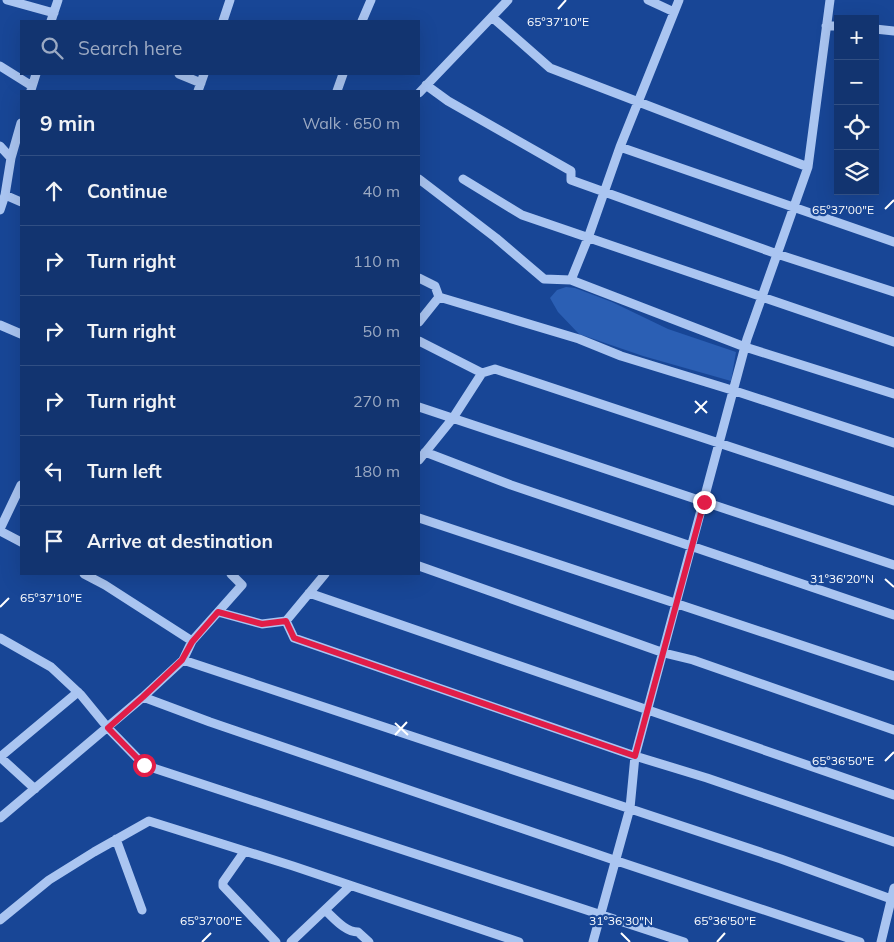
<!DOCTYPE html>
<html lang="en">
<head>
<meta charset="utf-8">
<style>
	:root { --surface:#123470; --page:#1b3c75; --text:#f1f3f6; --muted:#9caac3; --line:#314f83 }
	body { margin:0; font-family:Mulish,sans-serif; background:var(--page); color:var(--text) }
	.controls { position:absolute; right:15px; top:15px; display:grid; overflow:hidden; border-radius:0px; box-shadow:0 5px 20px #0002 }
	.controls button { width:45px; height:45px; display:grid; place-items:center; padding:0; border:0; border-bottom:1px solid var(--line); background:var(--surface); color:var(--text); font:25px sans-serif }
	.stop { position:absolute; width:15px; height:15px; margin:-11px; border:4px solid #e11d48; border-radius:50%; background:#fff }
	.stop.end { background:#e11d48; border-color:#fff; box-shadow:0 1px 5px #0008 }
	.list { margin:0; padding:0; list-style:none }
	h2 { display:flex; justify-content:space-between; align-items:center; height:65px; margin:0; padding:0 20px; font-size:21px }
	h2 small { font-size:16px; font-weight:400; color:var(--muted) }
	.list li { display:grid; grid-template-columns:32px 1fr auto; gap:15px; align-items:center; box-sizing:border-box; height:70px; padding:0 20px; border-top:1px solid var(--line) }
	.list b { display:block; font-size:19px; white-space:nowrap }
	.list em { font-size:16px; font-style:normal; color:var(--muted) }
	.icon { flex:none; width:28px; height:28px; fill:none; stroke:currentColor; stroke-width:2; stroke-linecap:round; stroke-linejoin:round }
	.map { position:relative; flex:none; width:894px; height:942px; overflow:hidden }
	.search { position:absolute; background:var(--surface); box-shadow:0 5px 20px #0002; left:20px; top:20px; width:400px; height:55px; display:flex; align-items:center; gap:12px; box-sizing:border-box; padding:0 18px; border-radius:0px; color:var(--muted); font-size:19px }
	.panel { position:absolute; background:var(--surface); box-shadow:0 5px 20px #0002; left:20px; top:90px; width:400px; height:485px; border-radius:0px }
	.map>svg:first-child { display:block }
	.green { fill:#2b5fb4 }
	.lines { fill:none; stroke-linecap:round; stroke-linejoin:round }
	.minor { stroke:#aac5f1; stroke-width:9 }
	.route { stroke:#e11d48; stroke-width:6 }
	.ticks { fill:none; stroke:#fff; stroke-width:2 }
	.ticks-label { font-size:12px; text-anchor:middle; fill:#fff; stroke:#184696; stroke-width:4.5; stroke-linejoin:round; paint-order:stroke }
</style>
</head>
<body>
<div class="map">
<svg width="894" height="942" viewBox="0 0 894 942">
	<rect width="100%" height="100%" fill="#184696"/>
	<path class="green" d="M566 287 575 288 612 302 668 329 736 352 731 381 643 356 579 334 558 312 550 298 557 290Z"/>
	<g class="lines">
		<path class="minor" d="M7 0 54 13
			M648 0 674 12
			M492 17 550 68 808 167
			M51 21 58 0
			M223 21 230 0
			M362 21 371 0
			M826 26H838
			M875 29 894 31
			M0 66 32 86
			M179 74 201 83
			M426 85 448 101 571 171V180L777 254 894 292
			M31 90 36 74
			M198 91 204 74
			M337 91 343 74
			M419 93 508 0
			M0 146 11 158
			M620 147 894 242
			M419 179 496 238 544 279 571 280 745 347 894 394
			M463 179 522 215 894 342
			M5 195 21 202
			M0 210 5 195 11 158 21 123
			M419 278 435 286 439 297 579 339 621 356 735 391 894 443
			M571 280 588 238 620 147 679 0
			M419 322 439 297
			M0 325 21 334
			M419 341 482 373 495 369 894 501
			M419 407 894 565
			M425 452 511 485 894 615
			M419 460 453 418 482 373
			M419 518 894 676
			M0 529 21 485
			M0 531 21 542
			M419 566 664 653 693 660 894 730
			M84 574 105 585 192 641
			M309 593 894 795
			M218 612 242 585 231 574
			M286 621 294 638 635 756 707 778 894 842
			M0 638 51 667 81 695 108 728 144 765 684 942
			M183 660 781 859 894 900
			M143 697 210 722 614 860 860 942
			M0 757 78 692
			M0 757 35 789
			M0 818 143 697 183 660 192 641 218 612 262 624 286 621 325 574
			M116 839 142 910
			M244 852 223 882V886L276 942
			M325 910C334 918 345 932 358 932L369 942
			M0 920 49 880 94 852 149 821 293 866 519 942
			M291 942 350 886
			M593 942 630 808 635 756 747 339 808 167 830 0
			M881 942 894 888"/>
	</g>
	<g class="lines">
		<path class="route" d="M144 765 108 728 143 697 182 660 192 642 218 612 262 624 286 621 294 638 635 756 704 502"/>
	</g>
	<path class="ticks" d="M558 9 566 0M885 209 894 200M695 401 707 413M695 413 707 401M885 579 894 587M0 607 9 598M395 723 408 735M395 735 407 722M885 761 894 752M621 933 630 942M202 942 211 933M717 942 725 933"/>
	<g class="ticks-label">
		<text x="558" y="26">65°37'10"E</text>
		<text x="843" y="214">65°37'00"E</text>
		<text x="842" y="583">31°36'20"N</text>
		<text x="51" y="602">65°37'10"E</text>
		<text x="843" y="765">65°36'50"E</text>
		<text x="211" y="925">65°37'00"E</text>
		<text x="725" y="925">65°36'50"E</text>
		<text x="621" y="925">31°36'30"N</text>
	</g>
</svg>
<div class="controls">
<button>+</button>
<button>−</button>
<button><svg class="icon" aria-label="locate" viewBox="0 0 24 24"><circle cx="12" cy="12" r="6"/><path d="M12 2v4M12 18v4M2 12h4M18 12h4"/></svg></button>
<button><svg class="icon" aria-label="layers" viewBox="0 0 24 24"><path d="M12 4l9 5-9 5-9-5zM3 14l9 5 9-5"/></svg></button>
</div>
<div class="stop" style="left:144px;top:765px"></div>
<div class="stop end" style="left:704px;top:502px"></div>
<div class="search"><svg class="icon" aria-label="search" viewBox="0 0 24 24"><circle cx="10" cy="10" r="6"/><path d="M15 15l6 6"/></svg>Search here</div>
<section class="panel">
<h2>9 min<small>Walk · 650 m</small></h2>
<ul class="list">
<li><svg class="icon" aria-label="ahead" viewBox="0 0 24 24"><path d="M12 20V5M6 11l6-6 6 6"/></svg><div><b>Continue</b></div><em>40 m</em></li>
<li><svg class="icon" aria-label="right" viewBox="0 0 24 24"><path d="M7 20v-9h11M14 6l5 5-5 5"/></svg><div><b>Turn right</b></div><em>110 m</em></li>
<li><svg class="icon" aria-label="right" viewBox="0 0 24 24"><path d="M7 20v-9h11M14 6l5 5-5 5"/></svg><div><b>Turn right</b></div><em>50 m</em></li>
<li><svg class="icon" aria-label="right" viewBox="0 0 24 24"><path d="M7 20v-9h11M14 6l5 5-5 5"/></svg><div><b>Turn right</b></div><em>270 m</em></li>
<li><svg class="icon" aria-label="left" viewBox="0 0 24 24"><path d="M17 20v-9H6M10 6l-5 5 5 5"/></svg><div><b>Turn left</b></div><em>180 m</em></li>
<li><svg class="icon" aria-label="arrive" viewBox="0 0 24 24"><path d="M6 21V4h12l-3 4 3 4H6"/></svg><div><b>Arrive at destination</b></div></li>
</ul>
</section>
</div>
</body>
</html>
